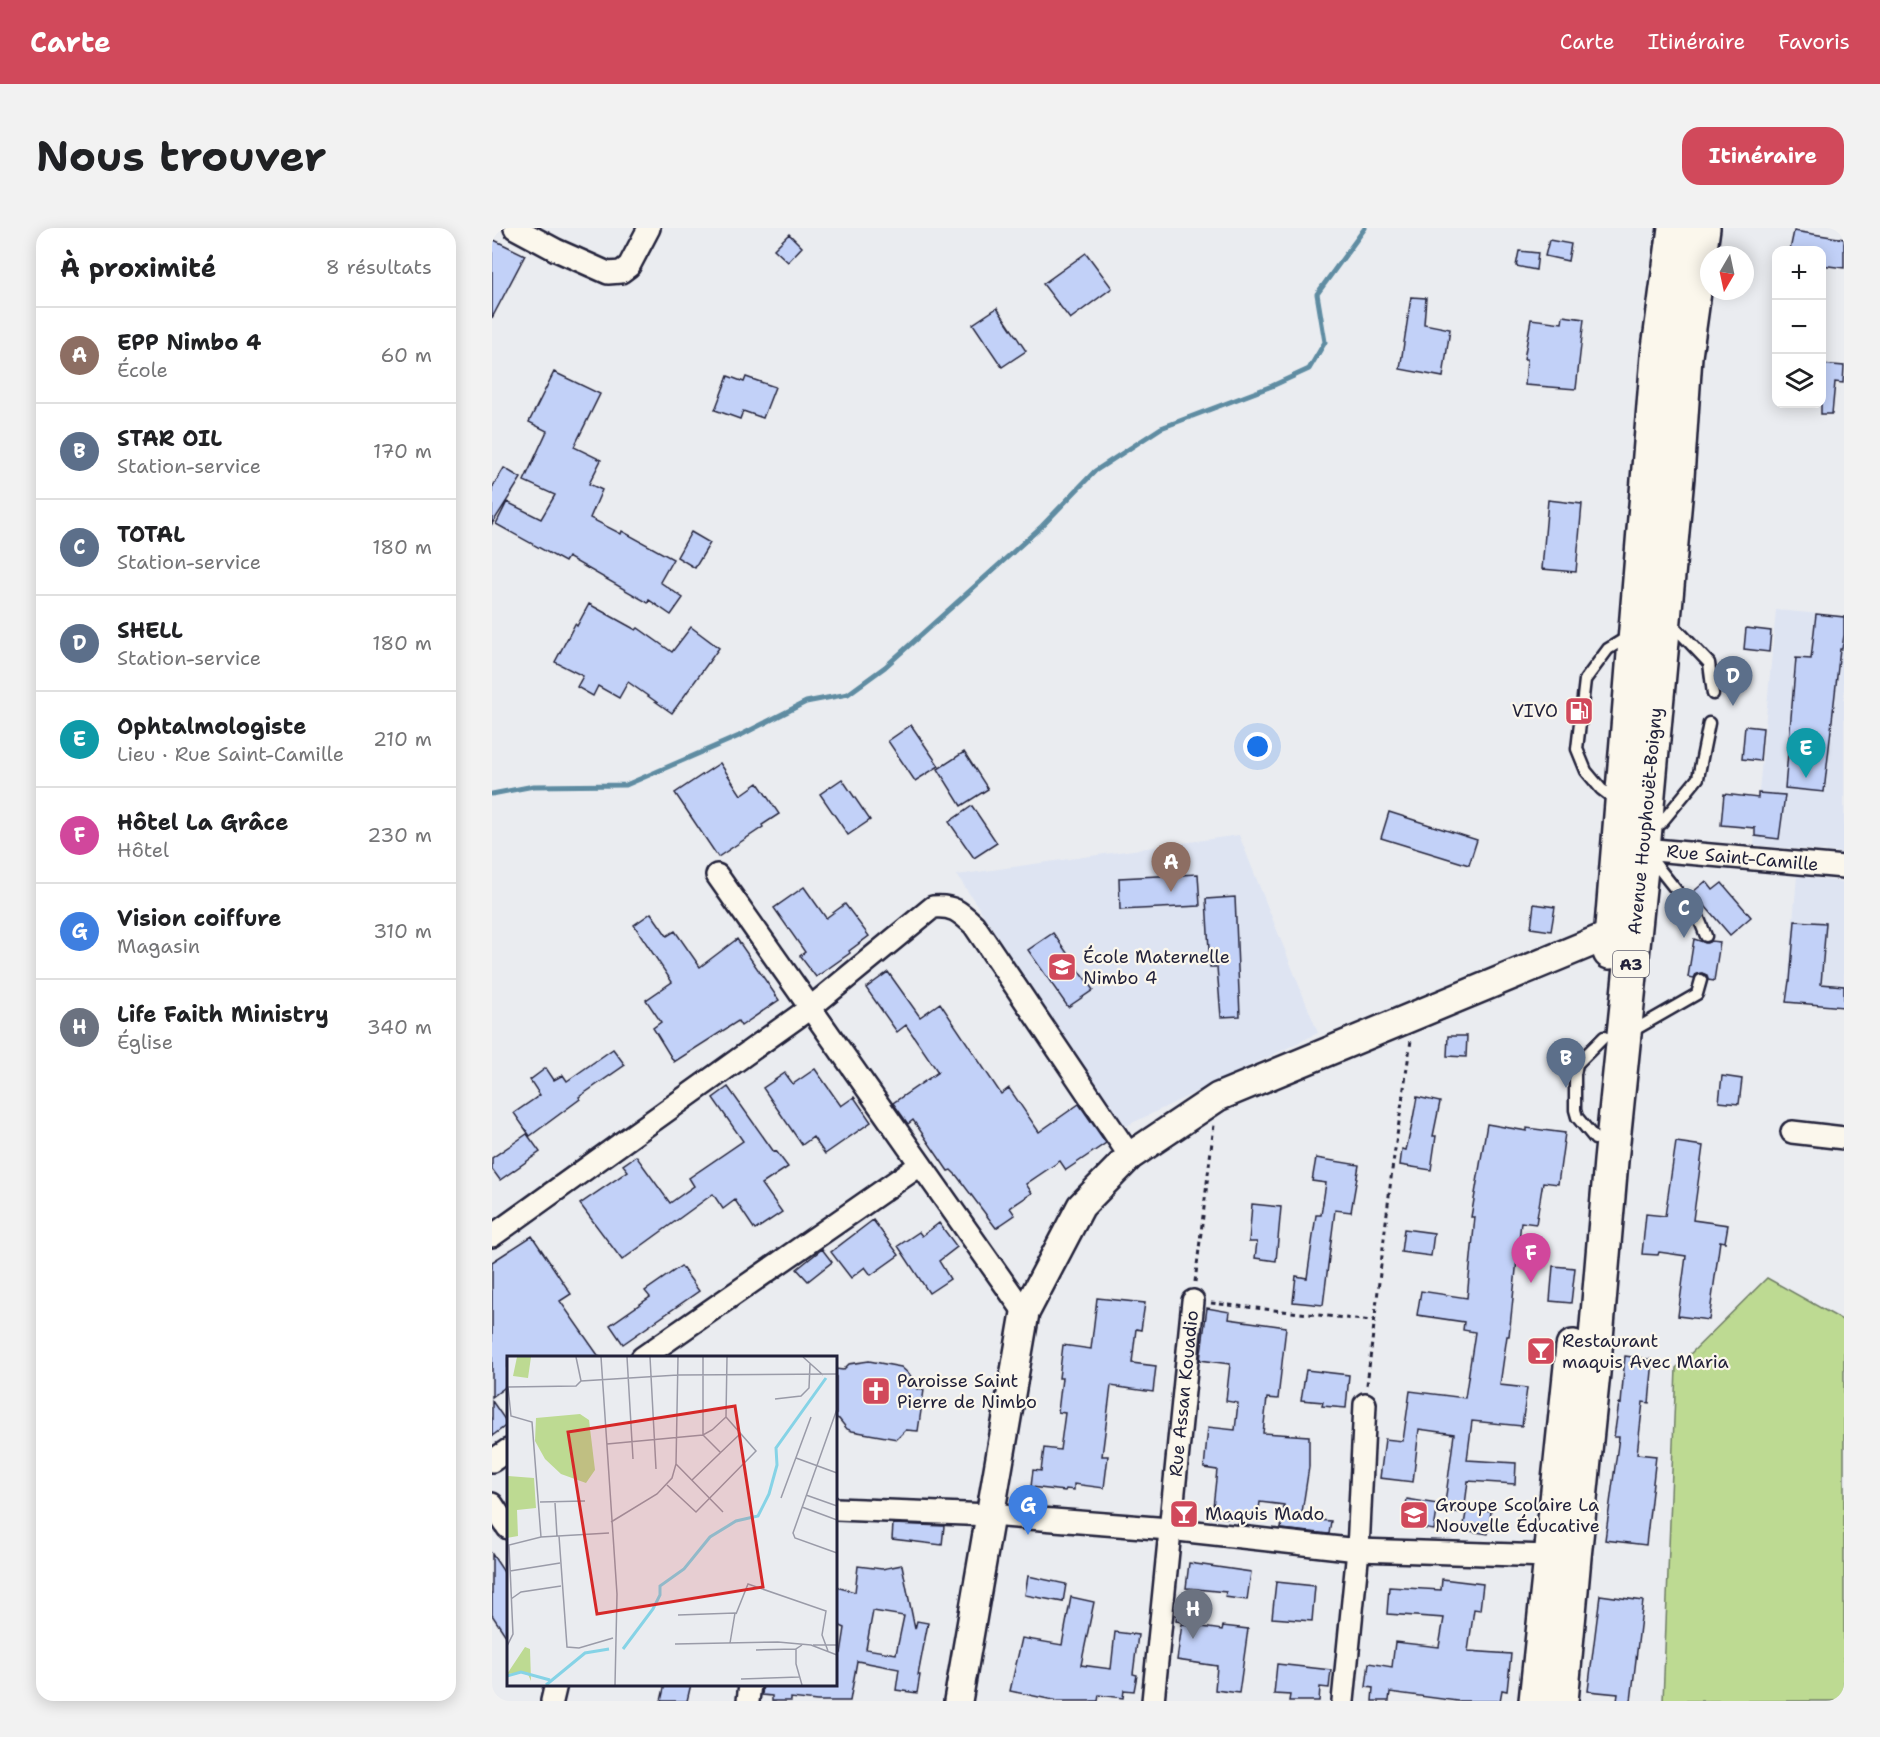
<!DOCTYPE html>
<html lang="fr">
<head>
<meta charset="utf-8">
<style>
	:root { --surface:#fff; --page:#f2f2f2; --text:#202124; --muted:#757577; --line:#e0e0e0; --accent:#d1495b }
	body { margin:0; font-family:"Shantell Sans",sans-serif; background:var(--page); color:var(--text) }
	.controls { position:absolute; right:18px; top:18px; display:grid; overflow:hidden; border-radius:12px; box-shadow:0 3px 15px #0003 }
	.controls button { width:54px; height:54px; display:grid; place-items:center; padding:0; border:0; border-bottom:2px solid var(--line); background:var(--surface); color:var(--text); font:30px sans-serif }
	.compass { position:absolute; left:1208px; top:18px; width:54px; height:54px; border-radius:50%; background:var(--surface); box-shadow:0 3px 15px #0003; rotate:189deg }
	.you { position:absolute; left:766px; top:519px; width:21px; height:21px; margin:-15px; border:4px solid #fff; border-radius:50%; background:#1a73e8; box-shadow:0 0 0 9px #1a73e833 }
	.badge { display:grid; place-items:center; width:39px; height:39px; border-radius:50%; background:var(--accent); color:#fff; font-size:20px; font-weight:700 }
	.pin { position:absolute; translate:-50% -50px; filter:drop-shadow(0 2px 3px #0008) }
	.pin::after { content:''; position:absolute; top:32px; width:21px; height:18px; background:inherit; clip-path:polygon(0 0,100% 0,50% 100%) }
	.list { margin:0; padding:0; list-style:none }
	h2 { display:flex; justify-content:space-between; align-items:center; height:78px; margin:0; padding:0 24px; font-size:26px }
	h2 small { font-size:20px; font-weight:400; color:var(--muted) }
	.list li { display:grid; grid-template-columns:39px 1fr auto; gap:18px; align-items:center; box-sizing:border-box; height:96px; padding:0 24px; border-top:2px solid var(--line) }
	.list b { display:block; font-size:22px; white-space:nowrap }
	.list p { margin:0; font-size:20px; white-space:nowrap; color:var(--muted) }
	.list em { font-size:20px; font-style:normal; color:var(--muted) }
	.icon { flex:none; width:33px; height:33px; fill:none; stroke:currentColor; stroke-width:2; stroke-linecap:round; stroke-linejoin:round }
	.map { position:relative; flex:none; width:1352px; height:1473px; overflow:hidden; border-radius:18px }
	header { display:flex; align-items:center; gap:36px; box-sizing:border-box; height:84px; padding:0 30px; background:var(--accent); color:#fff }
	header strong { font-size:28px }
	nav { display:flex; gap:33px; margin-inline-start:auto; font-size:21px }
	.intro { display:flex; align-items:center; justify-content:space-between; box-sizing:border-box; height:144px; padding:0 36px }
	h1 { margin:0; font-size:42px }
	.button { padding:15px 27px; border-radius:18px; background:var(--accent); color:#fff; font-size:21px; font-weight:700 }
	main { display:flex; gap:36px; padding:0 36px }
	aside { flex:1; background:var(--surface); border-radius:18px; box-shadow:0 3px 15px #0003 }
	.map>svg:first-child { display:block }
	.built { fill:#dee4f2 }
	.green { fill:#bdda92; stroke:#707e66; stroke-width:1.5 }
	.lines { fill:none; stroke-linecap:round; stroke-linejoin:round }
	.stream { stroke:#5e8ca2; stroke-width:5 }
	.building { fill:#c2d1f8; stroke:#22223b; stroke-width:1.5; fill-rule:evenodd }
	.service-casing { stroke:#22223b; stroke-width:15 }
	.minor-casing { stroke:#22223b; stroke-width:26 }
	.tertiary-casing { stroke:#22223b; stroke-width:32 }
	.trunk-casing { stroke:#22223b; stroke-width:38 }
	.path { stroke:#22223b; stroke-width:3; stroke-dasharray:4.5 4.5; stroke-linecap:butt }
	.service { stroke:#fbf7ec; stroke-width:10 }
	.minor { stroke:#fbf7ec; stroke-width:21 }
	.tertiary { stroke:#fbf7ec; stroke-width:27 }
	.trunk { stroke:#fbf7ec; stroke-width:33 }
	.labels { text-anchor:middle; stroke-width:4.5; stroke-linejoin:round; paint-order:stroke }
	.shield { fill:#fbf7ec; stroke:#636270; stroke-width:1.5 }
	.shield-label { font-size:16px; font-weight:bold; fill:#22223b }
	.poi-label { font-size:18px; fill:#22223b; stroke:#fbf7ec; text-anchor:start }
	.street-label { font-size:18px; fill:#22223b; stroke:#fbf7ec }
	.inset-river { fill:none; stroke:#86d3e6; stroke-width:3 }
	.inset-road { fill:none; stroke:#9a9ba8; stroke-width:1.5 }
	.view { fill:#d62828; fill-opacity:0.15; stroke:#d62828; stroke-width:3 }
	.inset-edge { fill:none; stroke:#22223b; stroke-width:3 }
</style>
</head>
<body>
<header>
<strong>Carte</strong>
<nav><a>Carte</a><a>Itinéraire</a><a>Favoris</a></nav>
</header>
<div class="intro"><h1>Nous trouver</h1><a class="button">Itinéraire</a></div>
<main>
<aside>
<h2>À proximité<small>8 résultats</small></h2>
<ul class="list">
<li><span class="badge" style="background:#8d6e63">A</span><div><b>EPP Nimbo 4</b><p>École</p></div><em>60 m</em></li>
<li><span class="badge" style="background:#5c6f8a">B</span><div><b>STAR OIL</b><p>Station-service</p></div><em>170 m</em></li>
<li><span class="badge" style="background:#5c6f8a">C</span><div><b>TOTAL</b><p>Station-service</p></div><em>180 m</em></li>
<li><span class="badge" style="background:#5c6f8a">D</span><div><b>SHELL</b><p>Station-service</p></div><em>180 m</em></li>
<li><span class="badge" style="background:#0f9aa8">E</span><div><b>Ophtalmologiste</b><p>Lieu · Rue Saint-Camille</p></div><em>210 m</em></li>
<li><span class="badge" style="background:#d1479c">F</span><div><b>Hôtel La Grâce</b><p>Hôtel</p></div><em>230 m</em></li>
<li><span class="badge" style="background:#3f7fe0">G</span><div><b>Vision coiffure</b><p>Magasin</p></div><em>310 m</em></li>
<li><span class="badge" style="background:#6b7280">H</span><div><b>Life Faith Ministry</b><p>Église</p></div><em>340 m</em></li>
</ul>
</aside>
<div class="map">
<svg width="1352" height="1473" viewBox="0 0 1352 1473">
	<rect width="100%" height="100%" fill="#eaecf0"/>
	<filter id="ink" filterUnits="userSpaceOnUse"><feTurbulence type="fractalNoise" baseFrequency=".0167" numOctaves="2"/><feDisplacementMap in="SourceGraphic" scale="12" xChannelSelector="R" yChannelSelector="G"/><feConvolveMatrix kernelMatrix="1 2 1 2 8 2 1 2 1" color-interpolation-filters="sRGB"/></filter>
	<g filter="url(#ink)">
		<path class="built" d="M1284 382 1352 388V625L1262 617Z
			M747 607 826 805 632 899 465 647Z
			M1305 648 1352 654V779L1294 774Z"/>
		<path class="green" d="M1275 1050 1352 1093V1473H1171L1184 1140Z"/>
		<g class="lines">
			<path class="stream" d="M0 566 42 558 134 557 247 508 314 474 356 466 393 439 550 298 603 243 669 200 780 158 817 141 833 114 825 66 873 0"/>
		</g>
		<path class="building" d="M1302 3 1352 11V40L1329 37V22H1298Z
			M297 6 310 19 296 34 282 21Z
			M0 11 33 27 0 90Z
			M1057 12 1079 16 1076 33 1053 28Z
			M1027 23 1046 25 1044 42 1024 38Z
			M594 25 620 60 578 91 551 56Z
			M919 69 934 70 932 96 958 101 951 149 908 141Z
			M505 80 534 123 510 139 481 96Z
			M1071 88 1092 91 1084 161 1033 157 1035 131H1032L1039 91 1070 95Z
			M1329 136 1352 138 1351 155 1343 154 1340 186H1329Z
			M62 144 108 166 82 219 109 232 97 256 110 262 98 290 129 306 130 303 181 331 168 354 191 370 179 387 157 372 156 375 76 329 73 334 4 296 15 274 49 291 63 267 32 253 55 203 37 194Z
			M236 148 252 154 254 149 283 159 271 190 251 183 248 191 223 182Z
			M12 240 29 250 0 296V260Z
			M1056 272 1090 276 1084 344 1050 341Z
			M199 304 218 315 203 340 185 329Z
			M97 376 144 402 146 400 180 424 199 399 227 420 180 485 136 454 127 470 106 458 101 468 85 459 91 448 63 434 83 396 85 398Z
			M1324 386 1352 389V407L1350 421H1348L1332 564 1293 560 1304 430 1319 431Z
			M1254 400 1279 403 1277 424 1252 421Z
			M419 497 447 538 423 553 396 513Z
			M1253 498 1271 500 1268 533 1250 531Z
			M472 524 496 561 469 578 446 541Z
			M228 535 249 567 266 555 287 586 270 597 271 599 226 629 183 565Z
			M350 551 378 592 356 607 328 566Z
			M1266 565 1293 567 1287 611 1263 608V600L1229 597 1232 566 1266 570Z
			M480 578 505 615 482 630 457 594Z
			M897 584 985 612 977 637 889 610Z
			M706 646 708 678 628 682 627 650Z
			M1214 653 1221 662 1230 655 1259 689 1238 707 1201 664Z
			M312 659 334 690 353 676 377 708 357 723 358 725 324 749 308 728 313 724 282 680Z
			M743 669 748 788 729 789 725 739H718L714 671Z
			M1042 676 1063 679 1059 703 1039 700Z
			M159 685 175 708 183 703 208 739 245 711 287 772 249 798 246 793 182 834 161 800 169 794 154 772 180 754 142 697Z
			M1303 693 1334 695 1329 756 1352 758V779L1294 774 1297 753H1298Z
			M561 705 601 762 576 779 536 722Z
			M1202 711 1214 715 1219 713 1228 714 1222 753 1216 752 1215 747 1210 745 1204 746 1202 750 1196 749Z
			M396 744 428 789 448 775 509 866 517 860 547 904 587 876 614 915 574 942 568 933 534 956 540 965 518 980 523 987 504 1000 465 948 459 942 456 943 421 892 416 896 401 875 446 844 414 797 405 804 374 760Z
			M956 808H975L974 829 955 828Z
			M121 821 133 837 87 869 88 871 38 908 22 885 48 867 38 852 54 840 62 852 71 847 75 853Z
			M323 841 349 878 362 869 379 894 333 926 321 909 310 917 271 860 293 845 301 856Z
			M1230 848 1250 851 1247 876 1227 874Z
			M236 859 282 924 284 923 296 939 270 956 290 984 263 1002 243 972 231 981 221 966 130 1032 88 976 136 943 131 937 144 928 178 975 202 958 197 950 251 913 221 870Z
			M925 869 948 874 941 908H944L939 942 908 937 910 921 914 922 919 901Z
			M995 896 1035 903V900L1073 905 1066 956 1051 954 1044 996 1029 994 1017 1108H1015L1008 1157 1035 1160 1030 1198 980 1193 975 1232 1024 1235 1023 1256 976 1253 972 1285 952 1283 962 1206 927 1201 921 1254 888 1250 893 1211 911 1213 918 1163 973 1170 983 1104 971 1102 972 1094 925 1087 929 1063 975 1070 983 989H979Z
			M35 906 48 924 8 952 0 941V930Z
			M1184 914 1211 918 1201 992 1236 997 1233 1014 1228 1013 1217 1092 1186 1088 1194 1028 1167 1024 1166 1027 1150 1026 1154 986 1173 988Z
			M824 930 867 937 859 984 843 982 831 1077 801 1074 804 1048 815 1050 824 987H829L834 955 820 953Z
			M760 976 789 979 784 1033 763 1030 765 1014H757Z
			M381 992 407 1027 379 1047 373 1039 359 1050 339 1024Z
			M447 995 465 1019 447 1033 458 1051 437 1065 406 1018 427 1004 430 1008Z
			M912 1001 942 1005 939 1028 909 1024Z
			M40 1008 79 1066 68 1073 108 1130H16V1157L0 1169V1034Z
			M330 1021 340 1034 316 1053 305 1041Z
			M189 1038 207 1063 131 1116 118 1097 158 1069 153 1063Z
			M1061 1038 1083 1040 1079 1075 1058 1073Z
			M605 1070 653 1075 649 1102 644 1101 640 1135 664 1138 661 1164 619 1158 610 1228H616L612 1260 582 1256V1262L574 1261 573 1263 539 1259 541 1242 549 1243 552 1220 568 1222 573 1185 566 1184 570 1150H567L571 1117 599 1121Z
			M715 1080 738 1084 737 1091 794 1099 786 1171 775 1170 771 1205 817 1208V1239L809 1291 839 1293 837 1306 789 1301 792 1277 768 1274 766 1289 743 1286V1291L720 1288 725 1242 712 1240 716 1199 743 1202 746 1175 734 1173 738 1136 708 1132Z
			M1133 1128 1161 1132 1157 1175 1151 1174 1145 1226 1164 1228 1154 1317 1113 1312 1127 1209H1122L1127 1175 1129 1176Z
			M377 1133 409 1139 418 1147 425 1161 432 1162 426 1203 414 1202 405 1211 360 1203 355 1201 347 1191 344 1190V1141L351 1142 357 1136Z
			M814 1142 857 1147 854 1180 830 1178 831 1174 809 1172Z
			M0 1173 16 1196 0 1208Z
			M915 1271 946 1276 942 1302 911 1297Z
			M975 1279 999 1283 996 1306 971 1302Z
			M401 1296 452 1298 450 1317 400 1311Z
			M0 1326 16 1350V1411L0 1387Z
			M697 1335 759 1344 755 1372 733 1369 734 1364 694 1360Z
			M410 1337 423 1401 425 1393 436 1395 426 1447H428L425 1465 404 1462 407 1441 365 1433 358 1473H325L299 1470V1473H280V1468L270 1467 271 1456H344V1424L349 1425 353 1400 344 1396V1359L363 1364 366 1338 390 1341ZM381 1383 412 1388 404 1426 374 1421Z
			M536 1348 574 1356 571 1374 533 1367Z
			M950 1351 991 1356 988 1382 982 1381 976 1423 1019 1426 1015 1463 1010 1462 1008 1473H965L898 1464 897 1473H880L881 1460 874 1459 877 1435 900 1439 903 1414 947 1419 952 1390 895 1386 897 1359 949 1362Z
			M784 1354 823 1358 820 1393 780 1390Z
			M1108 1367 1151 1373 1139 1473H1125L1126 1466 1096 1463Z
			M579 1369 602 1374 589 1437 619 1441 623 1404 646 1407 641 1446 645 1447 642 1463 632 1462 631 1470 607 1467 606 1473H566L518 1463 530 1410 570 1417Z
			M686 1375 701 1377 699 1395 684 1393Z
			M690 1396 730 1402 731 1398 756 1401 747 1465 723 1462 725 1438 685 1432Z
			M785 1436 839 1442 837 1460 828 1459 827 1473H797L798 1467 782 1466Z
			M173 1456H199L195 1473H169Z"/>
		<g class="lines">
			<g class="service-casing">
				<path id="service" d="M1179 395 1217 435 1221 466
					M1126 574 1109 561 1094 543 1085 521 1093 452 1116 421 1139 407
					M1159 598 1169 595 1206 550 1217 495
					M1157 628 1207 691 1214 708
					M1137 805 1205 766 1209 752
					M1103 911 1085 889 1083 882V846L1085 836 1112 809"/>
			</g>
			<g class="minor-casing">
				<g id="minor">
					<path d="M23 0 64 22 116 45 129 44 137 38 157 0"/>
					<path id="s1" d="M1151 621 1352 639"/>
					<path d="M225 647 533 1085"/>
					<path d="M1300 904 1352 910"/>
					<path d="M0 1008 318 780 441 679C461 677 468 684 482 697L638 928"/>
					<path d="M150 1130 428 937"/>
					<path d="M0 1233 16 1222"/>
					<path d="M0 1276 16 1300"/>
					<path d="M344 1281 499 1287 677 1301 866 1322 1058 1328"/>
					<path d="M60 1473 64 1456"/>
					<path d="M256 1473 258 1456"/>
					<path id="s2" d="M661 1473 701 1073"/>
					<path d="M851 1473 866 1322 873 1176"/>
				</g>
			</g>
			<g class="tertiary-casing">
				<path id="tertiary" d="M466 1473 533 1085 589 978 638 928 726 869 1120 706 1136 703"/>
			</g>
			<g class="trunk-casing">
				<g id="trunk">
					<path d="M1118 724 1166 128 1183 0"/>
					<path d="M1044 1473 1081 1119"/>
					<path id="s3" d="M1069 1473 1082 1329 1101 1145 1119 933 1151 621 1185 249 1193 128 1211 0"/>
				</g>
			</g>
			<path class="path" d="M703 1054 722 897
				M719 1075 881 1093
				M875 1157 900 942 919 812"/>
			<use href="#service" class="service"/>
			<use href="#minor" class="minor"/>
			<use href="#tertiary" class="tertiary"/>
			<use href="#trunk" class="trunk"/>
		</g>
	</g>
	<defs>
		<g id="fuel-square" transform="scale(1.5)"><rect x="-9" y="-9" width="18" height="18" rx="4" fill="#d1495b" stroke="#fbf7ec"/><path d="M-5.5-6h7V0h2V4h1.3V-2.5L3-4.5l.8-.8L6-3V5H2.5V1h-1V6h-7ZM-4.2-4.7v3.2H.2V-4.7Z" fill="#fff"/></g>
		<g id="school-square" transform="scale(1.5)"><rect x="-9" y="-9" width="18" height="18" rx="4" fill="#d1495b" stroke="#fbf7ec"/><path d="M0-5L7-2L0 1L-7-2ZM-4 1L0 2.5L4 1V4Q0 6-4 4Z" fill="#fff"/></g>
		<g id="bar-square" transform="scale(1.5)"><rect x="-9" y="-9" width="18" height="18" rx="4" fill="#d1495b" stroke="#fbf7ec"/><path d="M-6-5H6L.8 .8V4.5H3.5V6h-7V4.5H-.8V.8Z" fill="#fff"/></g>
		<g id="church-square" transform="scale(1.5)"><rect x="-9" y="-9" width="18" height="18" rx="4" fill="#d1495b" stroke="#fbf7ec"/><path d="M-1.2-6h2.4v3.5h3.3v2.4h-3.3V6h-2.4V-.1h-3.3v-2.4h3.3Z" fill="#fff"/></g>
	</defs>
	<g fill-rule="evenodd">
		<use href="#fuel-square" x="1087" y="483"/>
		<use href="#school-square" x="570" y="739"/>
		<use href="#bar-square" x="1049" y="1123"/>
		<use href="#church-square" x="384" y="1163"/>
		<use href="#bar-square" x="692" y="1286"/>
		<use href="#school-square" x="922" y="1287"/>
	</g>
	<g class="labels">
		<rect class="shield" x="1121" y="723" width="36" height="26" rx="4.5"/>
		<g class="shield-label">
			<text x="1139" y="742">A3</text>
		</g>
		<g class="poi-label">
			<text x="1066" y="489" text-anchor="end">VIVO</text>
			<text x="591" y="735">École Maternelle<tspan x="591" dy="21">Nimbo 4</tspan></text>
			<text x="1070" y="1119">Restaurant<tspan x="1070" dy="21">maquis Avec Maria</tspan></text>
			<text x="405" y="1159">Paroisse Saint<tspan x="405" dy="21">Pierre de Nimbo</tspan></text>
			<text x="943" y="1283">Groupe Scolaire La<tspan x="943" dy="21">Nouvelle Éducative</tspan></text>
			<text x="713" y="1292">Maquis Mado</text>
		</g>
		<g class="street-label">
			<text dy="6" stroke="none"><textPath href="#s3" startOffset="884">Avenue Houphouët-Boigny</textPath></text>
			<text dy="6" stroke="none"><textPath href="#s1" startOffset="100">Rue Saint-Camille</textPath></text>
			<text dy="6" stroke="none"><textPath href="#s2" startOffset="309">Rue Assan Kouadio</textPath></text>
		</g>
	</g>
	<g transform="translate(15 1128)">
		<rect width="330" height="330" fill="#eaecf0"/>
		<path d="M10 1H24L21 22 6 20ZM73 58 82 64 88 114 79 127 54 118 38 103 28 85 29 62ZM0 120 27 122 29 152 10 154 11 180 0 182ZM18 291 23 293 24 325 20 316 0 318Z" fill="#bdda92"/>
		<path class="inset-river" d="M116 293 146 253 153 239V230L177 213 203 181 229 165 251 160 262 138 270 109 269 92 319 22M0 320 14 316 43 324M39 329 78 297 102 293"/>
		<path class="inset-road" d="M69 1 74 25M94 1 110 238 108 329M120 1 126 103M143 1 149 113M196 1V79L214 97M296 1 316 19M0 31 69 30 74 25 171 19 330 18M1 31 4 60 25 66 34 181M268 43 294 40 302 32 303 8M330 53 286 177 288 182 330 197M100 88 196 79 205 74 219 61 220 1M289 102 330 117M169 108 216 156M185 124 234 77M160 129 189 156 249 95 219 61M299 139 330 150M274 142 304 61M33 146 78 145M48 147 50 180M295 151 330 164M104 166 150 138 165 122 169 108 171 1M52 180 60 291 72 292 106 282M3 215 53 207M4 243 14 236 54 230M229 258 241 228 319 255 315 279 321 295M171 259 228 257 223 287M168 288 271 286 304 289 330 299M306 289H330M0 290 6 278 2 189 34 181 102 177M249 294 289 293M234 323 292 321M295 329 289 308V293L295 289"/>
		<path class="view" d="M228 50 256 231 90 258 61 76Z"/>
		<rect width="330" height="330" class="inset-edge"/>
	</g>
</svg>
<div class="controls">
<button>+</button>
<button>−</button>
<button><svg class="icon" aria-label="layers" viewBox="0 0 24 24"><path d="M12 4l9 5-9 5-9-5zM3 14l9 5 9-5"/></svg></button>
</div>
<svg class="compass" viewBox="-18 -18 36 36"><path d="M0-13l5 13h-10z" fill="#e53935"/><path d="M0 13l5-13h-10z" fill="#757577"/></svg>
<div class="you"></div>
<div class="pin badge" style="left:679px;top:664px;background:#8d6e63">A</div>
<div class="pin badge" style="left:1074px;top:860px;background:#5c6f8a">B</div>
<div class="pin badge" style="left:1192px;top:710px;background:#5c6f8a">C</div>
<div class="pin badge" style="left:1241px;top:478px;background:#5c6f8a">D</div>
<div class="pin badge" style="left:1314px;top:550px;background:#0f9aa8">E</div>
<div class="pin badge" style="left:1039px;top:1055px;background:#d1479c">F</div>
<div class="pin badge" style="left:536px;top:1307px;background:#3f7fe0">G</div>
<div class="pin badge" style="left:701px;top:1411px;background:#6b7280">H</div>
</div>
</main>
</body>
</html>
